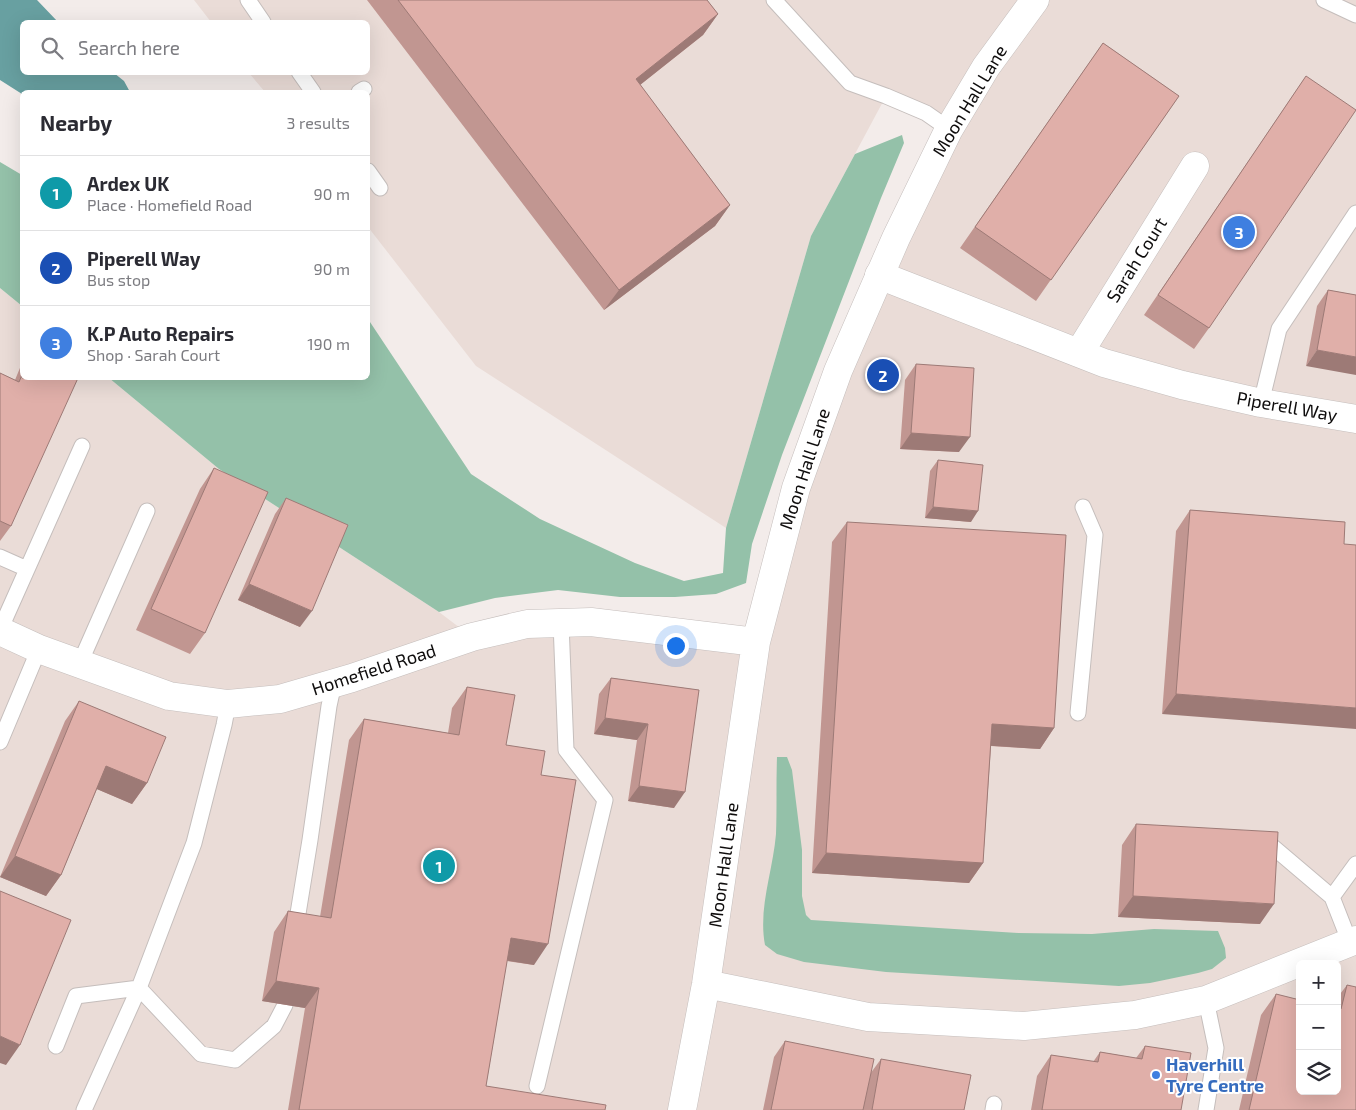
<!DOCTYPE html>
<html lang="en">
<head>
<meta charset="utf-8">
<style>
	:root { --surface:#fff; --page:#f2f2f3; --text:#2b2b33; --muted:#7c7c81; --line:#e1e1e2; --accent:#111827 }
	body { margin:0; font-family:"Exo 2",sans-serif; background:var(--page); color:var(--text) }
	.controls { position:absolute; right:15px; bottom:15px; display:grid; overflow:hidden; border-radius:8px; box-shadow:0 5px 20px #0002 }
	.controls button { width:45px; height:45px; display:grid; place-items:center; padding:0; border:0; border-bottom:1px solid var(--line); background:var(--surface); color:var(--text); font:25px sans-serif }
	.you { position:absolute; left:675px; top:645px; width:18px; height:18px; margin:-12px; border:4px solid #fff; border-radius:50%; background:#1a73e8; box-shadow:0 0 0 8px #1a73e833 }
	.badge { display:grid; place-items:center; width:32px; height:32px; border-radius:50%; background:var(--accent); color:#fff; font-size:16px; font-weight:700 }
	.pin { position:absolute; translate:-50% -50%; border:2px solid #fff; box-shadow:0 1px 5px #0006 }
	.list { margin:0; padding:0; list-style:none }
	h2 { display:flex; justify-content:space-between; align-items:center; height:65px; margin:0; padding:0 20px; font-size:21px }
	h2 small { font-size:16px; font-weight:400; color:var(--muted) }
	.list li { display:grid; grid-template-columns:32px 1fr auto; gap:15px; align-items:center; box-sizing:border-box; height:75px; padding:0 20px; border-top:1px solid var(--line) }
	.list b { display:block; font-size:19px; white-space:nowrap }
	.list p { margin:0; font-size:16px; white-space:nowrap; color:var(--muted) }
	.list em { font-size:16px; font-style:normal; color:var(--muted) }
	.icon { flex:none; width:28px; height:28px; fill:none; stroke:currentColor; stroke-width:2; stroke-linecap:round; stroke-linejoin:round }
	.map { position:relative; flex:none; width:1356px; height:1110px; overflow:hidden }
	.search { position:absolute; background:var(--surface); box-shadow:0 5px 20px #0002; left:20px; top:20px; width:350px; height:55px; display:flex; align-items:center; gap:12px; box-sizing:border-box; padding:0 18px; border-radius:8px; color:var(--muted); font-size:19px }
	.panel { position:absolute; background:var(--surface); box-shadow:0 5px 20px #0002; left:20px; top:90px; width:350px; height:290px; border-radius:8px }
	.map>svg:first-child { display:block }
	.built { fill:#eadcd7; fill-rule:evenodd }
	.forest { fill:#94c1a9 }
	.water { fill:#68a0a1 }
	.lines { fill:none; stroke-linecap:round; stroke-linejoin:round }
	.service-casing { stroke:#c5bebc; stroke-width:17 }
	.minor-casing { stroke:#c5bebc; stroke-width:29 }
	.tertiary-casing { stroke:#c5bebc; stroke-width:29 }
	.service { stroke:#fff; stroke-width:15 }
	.minor { stroke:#fff; stroke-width:28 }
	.tertiary { stroke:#fff; stroke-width:28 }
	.wall { fill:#c19691 }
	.shaded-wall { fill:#9d7a76 }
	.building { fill:#e0afa9; stroke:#9d7a76 }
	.shop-dot { fill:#3f7fe0; stroke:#fff; stroke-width:2 }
	.labels { text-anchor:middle; stroke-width:4; stroke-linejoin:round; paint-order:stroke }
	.street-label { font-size:18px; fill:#0e0c0c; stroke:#fff }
	.shop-label { font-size:18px; font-weight:bold; fill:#366cbe; stroke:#fff; text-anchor:start }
</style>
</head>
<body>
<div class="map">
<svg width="1356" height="1110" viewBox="0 0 1356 1110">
	<rect width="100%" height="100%" fill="#f3ecea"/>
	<path class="built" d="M194 0H1356V1110H0V288L22 306V378H109L219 469 439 612 472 637 527 624 756 642 796 488 949 129 886 96 811 236 726 528 476 366 368 227V92H265L249 73 368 72V22H211ZM1300 964H1337V1091H1300Z"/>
	<path class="forest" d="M902 135 904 143 881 198 782 455 752 544 746 583 716 594 675 597H620L558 590 495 598 439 612 219 469 109 378H368V319L471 474 540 519 635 563 684 581 723 573 726 528 811 236 855 154Z
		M0 162 22 175V306L0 288Z
		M777 757H787L792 770 802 850V896L806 915 811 920 1018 933 1092 934 1154 929 1218 931 1225 948 1226 958 1212 969 1198 973 1150 983 1119 986 886 972 804 962 777 954 765 945C758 908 773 871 776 834 777 809 776 783 777 757Z"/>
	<path class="water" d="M0 0H37L58 22H22V72L114 73 124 81 130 92H22V94L0 80Z"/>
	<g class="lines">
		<g class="service-casing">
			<path id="service" d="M248 0 263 22
				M774 0 850 83 886 96 926 113 949 129
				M1324 0 1356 15
				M299 72 313 92
				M359 92 364 89
				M368 171 380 188
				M1261 403 1279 329 1356 213
				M0 557 27 569
				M0 630 82 446
				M80 663 147 511
				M1078 713 1095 535 1083 507
				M0 742 39 649
				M1261 841H1266L1332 897 1350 943
				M1332 897 1356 864
				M295 932 310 840 329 706 334 683
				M139 988 201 1054 235 1060 274 1026 285 1005
				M56 1046 76 996 139 988
				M537 1086 605 800 566 750 561 623
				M84 1110 139 988 194 843 224 725 228 704
				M993 1110 994 1104
				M1206 1110 1216 1048 1206 1000"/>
		</g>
		<g class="minor-casing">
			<path id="minor" d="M879 275 1104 363 1182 385 1261 403 1356 419
				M1079 353 1195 166"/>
		</g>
		<g class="tertiary-casing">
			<path id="tertiary" d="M0 631 39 649 169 696 228 704 280 699 352 678 472 637 527 624 591 622 756 642
				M706 984 868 1017 1024 1026 1135 1015 1206 1000 1356 940
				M682 1110 706 984 756 642 796 488 838 371 896 238 949 129 986 67 1035 0"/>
		</g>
		<use href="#service" class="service"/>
		<use href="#minor" class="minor"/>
		<use href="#tertiary" class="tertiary"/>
	</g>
	<path class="wall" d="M367 0H707L718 14 703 35 640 85 730 205 715 226 604 310Z
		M1103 43 1179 96 1036 301 960 248Z
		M1306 76 1209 328 1194 349 1144 315Z
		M1328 290 1356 295 1306 366 1317 306Z
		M22 363V378L11 526 0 541V373L15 380Z
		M916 364 959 452 900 449 905 380Z
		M938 460 971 522 925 518 930 471Z
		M214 468 205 633 190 654 136 630 200 489Z
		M286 498 300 627 238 600 275 514Z
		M1190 510 1345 522 1162 714 1176 531Z
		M847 522 1054 728 1040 749 991 746 983 863 969 883 812 873 832 542Z
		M611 678 699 690 674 808 628 801 637 740 594 734 599 694Z
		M467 687 506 745 541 775 534 965 507 961 486 1086 605 1110H288L305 1008 262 1001 274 932 288 911 320 917 349 740 364 719 448 733 452 708Z
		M79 701 147 783 132 804 97 789 61 875 46 896 0 877 65 721Z
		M1136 824 1260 924 1118 917 1122 845Z
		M1347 985 1356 1110H1239L1261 1015 1276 994 1337 1091V998Z
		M785 1041 870 1074 881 1059 964 1110H863L867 1092 863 1110H763L774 1057Z
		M1145 1046 1181 1110H1031L1037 1076 1051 1055 1093 1062 1100 1052 1136 1058Z"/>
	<path class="shaded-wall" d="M718 14 703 35 621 100 636 79Z
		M730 205 715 226 604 310 619 290Z
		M1317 350 1356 357V375L1306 366Z
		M911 433 970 437 959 452 900 449Z
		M933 507 978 511 971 522 925 518Z
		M249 584 312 611 300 627 238 600Z
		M1176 694 1356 708V729L1162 714Z
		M605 718 648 724 637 740 594 734Z
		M992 724 1054 728 1040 749 978 745Z
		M106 766 147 783 132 804 92 787Z
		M639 786 685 792 674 808 628 801Z
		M826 853 983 863 969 883 812 873Z
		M15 856 61 875 46 896 0 877Z
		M1133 896 1274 904 1260 924 1118 917Z
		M511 938 548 944 534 965 497 959Z
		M276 981 319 988 305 1008 262 1001Z
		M0 1036 20 1045 6 1065 0 1063Z"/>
	<path class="building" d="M398 0H707L718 14 636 79 730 205 619 290Z
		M1103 43 1179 96 1051 280 975 227Z
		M1306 76 1356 110 1209 328 1158 295Z
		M1328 290 1356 295V357L1317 350Z
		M916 364 974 368 970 437 911 433Z
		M0 373 19 382 22 375V378H78L11 526 0 521Z
		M938 460 983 465 978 511 933 507Z
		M214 468 268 492 205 633 151 609Z
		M286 498 348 525 312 611 249 584Z
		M1190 510 1345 522 1344 544 1356 545V708L1176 694Z
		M847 522 1066 535 1054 728 992 724 983 863 826 853Z
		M611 678 699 690 685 792 639 786 648 724 605 718Z
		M467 687 515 695 506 745 545 751 541 775 576 780 548 944 511 938 486 1086 606 1105 605 1110H299L319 988 276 981 288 911 331 918 364 719 459 735Z
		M79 701 166 737 147 783 106 766 61 875 15 856Z
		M1136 824 1278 832 1274 904 1133 896Z
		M0 891 71 920 20 1045 0 1036Z
		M1347 985 1356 987V1110H1249L1276 994 1300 1000V1091H1337V1008L1341 1009Z
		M785 1041 874 1059 863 1110H771Z
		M1145 1046 1191 1053 1181 1110H1042L1051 1055 1098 1062 1100 1052 1142 1059Z
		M881 1059 971 1075 964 1110H872Z"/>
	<circle class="shop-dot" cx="1156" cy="1075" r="5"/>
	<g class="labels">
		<g class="street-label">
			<text transform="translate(970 101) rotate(-59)" y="6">Moon Hall Lane</text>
			<text transform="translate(1137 260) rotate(-58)" y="6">Sarah Court</text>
			<text transform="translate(1287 407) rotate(10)" y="6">Piperell Way</text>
			<text transform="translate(805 469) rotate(-72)" y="6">Moon Hall Lane</text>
			<text transform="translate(374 670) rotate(-18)" y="6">Homefield Road</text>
			<text transform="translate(724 865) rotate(-82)" y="6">Moon Hall Lane</text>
		</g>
		<g class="shop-label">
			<text x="1166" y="1071">Haverhill<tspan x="1166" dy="21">Tyre Centre</tspan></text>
		</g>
	</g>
</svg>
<div class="controls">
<button>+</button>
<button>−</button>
<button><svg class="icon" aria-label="layers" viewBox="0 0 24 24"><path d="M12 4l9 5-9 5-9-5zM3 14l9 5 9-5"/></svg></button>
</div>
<div class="you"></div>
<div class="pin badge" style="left:439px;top:866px;background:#0f9aa8">1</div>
<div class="pin badge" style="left:883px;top:375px;background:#1a4fb4">2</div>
<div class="pin badge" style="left:1239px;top:232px;background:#3f7fe0">3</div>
<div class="search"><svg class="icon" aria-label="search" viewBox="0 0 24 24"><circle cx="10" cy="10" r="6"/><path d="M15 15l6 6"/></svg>Search here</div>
<section class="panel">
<h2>Nearby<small>3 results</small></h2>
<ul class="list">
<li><span class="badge" style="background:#0f9aa8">1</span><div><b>Ardex UK</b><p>Place · Homefield Road</p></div><em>90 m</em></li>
<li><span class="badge" style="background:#1a4fb4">2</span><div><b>Piperell Way</b><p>Bus stop</p></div><em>90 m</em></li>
<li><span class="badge" style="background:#3f7fe0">3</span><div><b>K.P Auto Repairs</b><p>Shop · Sarah Court</p></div><em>190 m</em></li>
</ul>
</section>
</div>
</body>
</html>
